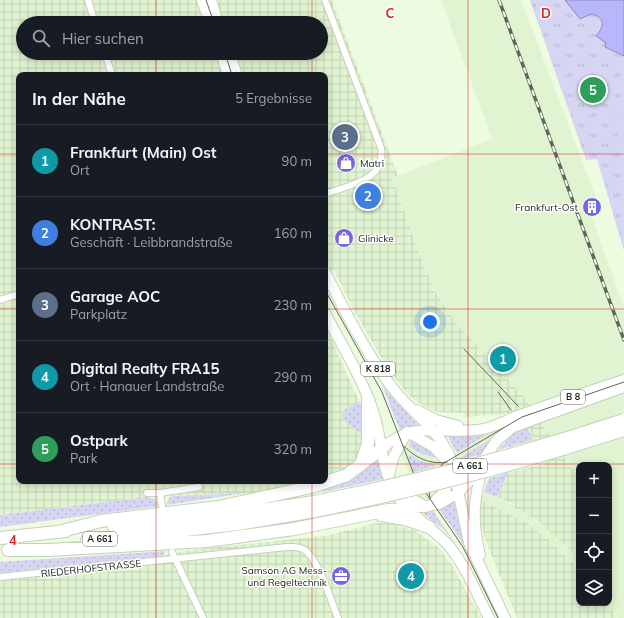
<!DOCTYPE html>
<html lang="de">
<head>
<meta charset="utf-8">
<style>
	:root { --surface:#171b24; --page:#242831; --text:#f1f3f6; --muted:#9ea1a6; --line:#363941; --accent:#7565e0 }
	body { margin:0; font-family:Mulish,sans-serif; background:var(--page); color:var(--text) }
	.controls { position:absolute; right:12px; bottom:12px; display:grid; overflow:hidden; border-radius:8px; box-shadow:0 2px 10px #0003 }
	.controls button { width:36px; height:36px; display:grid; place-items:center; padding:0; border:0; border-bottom:1px solid var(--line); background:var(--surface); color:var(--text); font:20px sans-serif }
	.you { position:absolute; left:430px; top:322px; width:14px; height:14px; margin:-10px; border:3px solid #fff; border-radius:50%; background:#1a73e8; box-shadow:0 0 0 6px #1a73e833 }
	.badge { display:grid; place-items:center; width:26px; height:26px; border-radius:50%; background:var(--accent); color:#fff; font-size:13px; font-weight:700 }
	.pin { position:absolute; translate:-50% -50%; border:2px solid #fff; box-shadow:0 1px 4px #0006 }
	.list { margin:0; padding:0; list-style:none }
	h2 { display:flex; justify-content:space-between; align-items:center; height:52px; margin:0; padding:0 16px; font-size:17px }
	h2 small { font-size:13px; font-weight:400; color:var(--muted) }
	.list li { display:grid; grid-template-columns:26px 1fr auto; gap:12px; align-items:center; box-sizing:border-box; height:72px; padding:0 16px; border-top:1px solid var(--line) }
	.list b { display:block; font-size:15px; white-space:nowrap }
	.list p { margin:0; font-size:13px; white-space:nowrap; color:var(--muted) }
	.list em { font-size:13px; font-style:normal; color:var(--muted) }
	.icon { flex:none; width:22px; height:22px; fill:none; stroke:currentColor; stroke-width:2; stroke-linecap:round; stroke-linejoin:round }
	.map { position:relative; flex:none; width:624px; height:618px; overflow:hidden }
	.search { position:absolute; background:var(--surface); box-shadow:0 2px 10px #0003; left:16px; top:16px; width:312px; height:44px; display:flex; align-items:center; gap:10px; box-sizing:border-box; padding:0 14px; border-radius:22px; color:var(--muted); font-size:15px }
	.panel { position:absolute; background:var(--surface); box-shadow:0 2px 10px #0003; left:16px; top:72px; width:312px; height:412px; border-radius:8px }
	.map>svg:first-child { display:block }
	.built { fill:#e1f4d1 }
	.industrial { fill:url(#industrial-grid); fill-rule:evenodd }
	.grass { fill:url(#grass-dots) }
	.park { fill:url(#park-tufts) }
	.pitch { fill:#d6d6f3 }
	.water { fill:#b9b7fc; stroke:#8b8cb9 }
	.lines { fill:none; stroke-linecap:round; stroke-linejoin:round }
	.minor-casing { stroke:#c4d2b8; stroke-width:8 }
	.primary-casing { stroke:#c4d2b8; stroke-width:12 }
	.motorway-casing { stroke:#c4d2b8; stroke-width:14 }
	.minor { stroke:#fff; stroke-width:6 }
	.primary { stroke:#fff; stroke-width:10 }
	.motorway { stroke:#fff; stroke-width:12 }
	.tram { stroke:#5f6757; stroke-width:1 }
	.rail-casing { stroke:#5f6757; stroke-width:3.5 }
	.rail { stroke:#fff; stroke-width:2; stroke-dasharray:6; stroke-linecap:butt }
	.motorway-bridge-casing { stroke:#c4d2b8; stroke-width:14; stroke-linecap:butt }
	.motorway-bridge { stroke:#fff; stroke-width:12 }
	.grid { fill:none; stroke:#d62828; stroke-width:1; stroke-opacity:0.55 }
	.labels { text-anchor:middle; stroke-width:3; stroke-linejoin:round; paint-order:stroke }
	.shield { fill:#fff; stroke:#646760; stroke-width:1 }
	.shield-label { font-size:9px; font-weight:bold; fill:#21261c }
	.poi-label { font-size:10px; fill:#21261c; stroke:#fff; text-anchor:start }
	.street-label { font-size:10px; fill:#21261c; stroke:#fff }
	.grid-label { font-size:13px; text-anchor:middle; font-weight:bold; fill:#d62828; stroke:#fff; stroke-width:3; stroke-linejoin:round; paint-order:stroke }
</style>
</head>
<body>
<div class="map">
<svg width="624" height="618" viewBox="0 0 624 618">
	<defs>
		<pattern id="industrial-grid" width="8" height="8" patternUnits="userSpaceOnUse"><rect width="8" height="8" fill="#e1f4d1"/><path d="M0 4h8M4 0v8" fill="none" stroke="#c1d1b3"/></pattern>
		<pattern id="grass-dots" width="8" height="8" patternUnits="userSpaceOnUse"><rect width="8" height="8" fill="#d6d6f3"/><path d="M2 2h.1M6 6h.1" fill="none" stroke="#b7b8d0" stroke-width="1.8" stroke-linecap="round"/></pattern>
		<pattern id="park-tufts" width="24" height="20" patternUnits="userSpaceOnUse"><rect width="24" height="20" fill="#d6d6f3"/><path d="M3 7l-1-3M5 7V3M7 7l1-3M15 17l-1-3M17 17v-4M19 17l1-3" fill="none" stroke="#b7b8d0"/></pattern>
	</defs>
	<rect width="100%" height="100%" fill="#edfce0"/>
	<path class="built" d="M441 0H521L601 211 591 215 624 307V618H618L608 603 609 569 612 568 609 560V465H579V479L523 396 456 323 429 279 392 178 492 139Z
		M511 424 495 437 459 458 457 453 491 432Z
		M411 441 409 446 413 449 422 455 439 458 446 468 442 490 430 499 415 496 404 484 400 475 409 473 400 452 405 444Z
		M484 492 515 506V507L554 534 579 557V569L549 540 528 525 481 500Z"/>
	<path class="industrial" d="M0 0H332L398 176 389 179 392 178 424 267 434 289 456 323 523 396 579 479V557L540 523 514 507 515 505 497 497 508 473 545 463 519 410 503 414 465 417 464 413 437 412 417 402 406 392 388 369 353 309 334 270 325 274V75H19V481H320L255 496 246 493 147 497 0 515ZM23 23H321V53H23Z
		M325 325 362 408 364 443 356 464 325 479Z
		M481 500 528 524 549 540 579 569V603H608L617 618H517L485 539 480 518Z
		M377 523 393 524 414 530 438 547 452 565 481 618H0V573L162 556 190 550 325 536Z"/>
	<path class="grass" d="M382 385 418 425 400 431Z
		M360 402 362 408 363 435 344 420 342 415 345 409Z
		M526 425 533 440 498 450 517 430Z
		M491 432 457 453 447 435H471Z
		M495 437 483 454 460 460 459 458Z
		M411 441 433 450 440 458C427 457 419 454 409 446Z
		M410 455 421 461 434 464 435 466 414 472 408 456Z
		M378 457 384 479 323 492 322 488 351 478Z
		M508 473 497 497 484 492 489 478Z
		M246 493 166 505 169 498 173 496Z
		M147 497 155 499 159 506 0 527V515Z
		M454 500 458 520 466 548 439 509Z
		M433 511 456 544 444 530 423 513Z
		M166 551 162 556 0 573V562Z"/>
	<path class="park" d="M530 0H624V251L597 159 586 160Z"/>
	<path class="pitch" d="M624 111V152L610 116Z"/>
	<path class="water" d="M565 0H624V56L605 47 606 43 596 36C605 26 605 17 591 14L580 19Z"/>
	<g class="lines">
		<g class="minor-casing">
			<path id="minor" d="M88 0 95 23
				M325 0 381 148C386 181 349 185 325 194
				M105 53 112 75
				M0 300 19 294
				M147 493H160L162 506
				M160 493 199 487
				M172 552 203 618
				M0 577 287 547C292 547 298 546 303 549 318 556 331 602 338 618"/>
		</g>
		<g class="primary-casing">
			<path id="primary" d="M202 0 210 23
				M211 0 218 23
				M221 53 228 75
				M229 53 237 75
				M325 272C345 311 365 351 391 386 410 412 441 430 452 462L469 543 505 618
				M325 313C342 346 363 379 374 414 382 439 381 467 394 490 406 513 432 527 449 546 466 567 477 594 489 618
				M417 410 436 420 458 426
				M407 432 434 447 447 461
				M381 449C414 420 438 434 477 430 493 429 507 419 523 414 556 402 590 391 624 380
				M389 476 393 458 407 432
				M397 490 426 507
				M433 503 444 492 452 475
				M408 509 439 504 458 493 470 480 497 440 513 427 624 387
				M480 555C472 521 473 500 483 467"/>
		</g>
		<g class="motorway-casing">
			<path id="motorway" d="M361 465 368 443V399
				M381 515 405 519 429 527
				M114 527 241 513 314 502
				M58 532 101 521 218 507 311 487 347 475 381 449
				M0 538 66 531
				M87 541 238 524 315 511
				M8 550H48L207 541 294 529 388 510 408 509"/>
		</g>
		<use href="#minor" class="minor"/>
		<use href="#primary" class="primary"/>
		<use href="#motorway" class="motorway"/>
		<path class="tram" d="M206 0 214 23
			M225 53 232 75
			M325 290 382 392 415 477 463 547 498 618
			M464 349 518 406
			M498 392 511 410
			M404 446C415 458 431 465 447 462
			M430 499C427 484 432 473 444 463L522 417 624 382"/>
		<g class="rail-casing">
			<path id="rail" d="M499 0 624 340"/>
		</g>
		<use href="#rail" class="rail"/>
		<g class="motorway-bridge-casing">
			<path id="motorway-bridge" d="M314 502C419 481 522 454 624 420
				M315 511C420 490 523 463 624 430"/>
		</g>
		<use href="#motorway-bridge" class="motorway-bridge"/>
	</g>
	<path class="grid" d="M156 0V23M312 0V23M468 0V618M156 53V75M312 53V75M0 154H19M325 154H624M0 309H19M325 309H624M0 464H19M325 464H624M156 481V618M312 481V618"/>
	<defs>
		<g id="shop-disc" transform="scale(1)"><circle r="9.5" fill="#7565e0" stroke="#fff"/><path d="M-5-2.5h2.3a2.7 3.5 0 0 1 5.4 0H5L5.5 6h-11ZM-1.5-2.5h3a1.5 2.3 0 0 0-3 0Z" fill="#fff"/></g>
		<g id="building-disc" transform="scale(1)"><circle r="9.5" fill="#7565e0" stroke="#fff"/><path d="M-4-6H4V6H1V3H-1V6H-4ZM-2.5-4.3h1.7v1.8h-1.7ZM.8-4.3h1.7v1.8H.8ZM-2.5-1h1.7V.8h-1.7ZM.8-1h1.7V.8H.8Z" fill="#fff"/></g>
		<g id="office-disc" transform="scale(1)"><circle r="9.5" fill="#7565e0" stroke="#fff"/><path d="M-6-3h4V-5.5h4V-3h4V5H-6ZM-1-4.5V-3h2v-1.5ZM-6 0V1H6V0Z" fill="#fff"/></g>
	</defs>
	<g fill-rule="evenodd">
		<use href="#shop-disc" x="346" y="163"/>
		<use href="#building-disc" x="592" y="207"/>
		<use href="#shop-disc" x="344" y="238"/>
		<use href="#office-disc" x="341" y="576"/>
	</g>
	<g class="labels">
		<g class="shield">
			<rect x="361" y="362" width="34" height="14" rx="3"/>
			<rect x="561" y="390" width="24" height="14" rx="3"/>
			<rect x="453" y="459" width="34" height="14" rx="3"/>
			<rect x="83" y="532" width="34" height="14" rx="3"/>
		</g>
		<g class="shield-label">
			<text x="378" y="372">K 818</text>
			<text x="573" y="400">B 8</text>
			<text x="470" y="469">A 661</text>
			<text x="100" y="542">A 661</text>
		</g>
		<g class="poi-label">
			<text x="360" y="167">Matri</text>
			<text x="578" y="211" text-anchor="end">Frankfurt-Ost</text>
			<text x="358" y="242">Glinicke</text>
			<text x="327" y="574" text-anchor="end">Samson AG Mess-<tspan x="327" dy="12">und Regeltechnik</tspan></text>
		</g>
		<g class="street-label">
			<text transform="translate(91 568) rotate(-6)" y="4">RIEDERHOFSTRASSE</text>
		</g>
	</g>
	<g class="grid-label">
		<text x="390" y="18">C</text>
		<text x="546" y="18">D</text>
		<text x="13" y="545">4</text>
	</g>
</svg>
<div class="controls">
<button>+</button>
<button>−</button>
<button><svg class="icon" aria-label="locate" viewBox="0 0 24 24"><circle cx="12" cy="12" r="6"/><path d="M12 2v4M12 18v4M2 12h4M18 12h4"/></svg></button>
<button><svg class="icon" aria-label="layers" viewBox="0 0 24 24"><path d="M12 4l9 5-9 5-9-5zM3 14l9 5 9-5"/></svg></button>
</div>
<div class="you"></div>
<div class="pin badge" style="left:503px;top:359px;background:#0f9aa8">1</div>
<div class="pin badge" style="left:368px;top:196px;background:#3f7fe0">2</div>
<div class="pin badge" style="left:345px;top:137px;background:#5c6f8a">3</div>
<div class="pin badge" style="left:411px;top:576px;background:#0f9aa8">4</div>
<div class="pin badge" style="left:593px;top:90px;background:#2e9e5b">5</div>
<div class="search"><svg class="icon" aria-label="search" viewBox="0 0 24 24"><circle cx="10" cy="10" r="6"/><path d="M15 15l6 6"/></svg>Hier suchen</div>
<section class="panel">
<h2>In der Nähe<small>5 Ergebnisse</small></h2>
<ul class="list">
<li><span class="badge" style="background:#0f9aa8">1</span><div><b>Frankfurt (Main) Ost</b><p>Ort</p></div><em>90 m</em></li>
<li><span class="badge" style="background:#3f7fe0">2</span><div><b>KONTRAST:</b><p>Geschäft · Leibbrandstraße</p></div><em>160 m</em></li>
<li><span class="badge" style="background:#5c6f8a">3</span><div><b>Garage AOC</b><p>Parkplatz</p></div><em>230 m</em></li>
<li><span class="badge" style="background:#0f9aa8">4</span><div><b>Digital Realty FRA15</b><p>Ort · Hanauer Landstraße</p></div><em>290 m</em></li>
<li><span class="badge" style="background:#2e9e5b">5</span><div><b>Ostpark</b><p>Park</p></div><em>320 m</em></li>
</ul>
</section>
</div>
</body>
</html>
